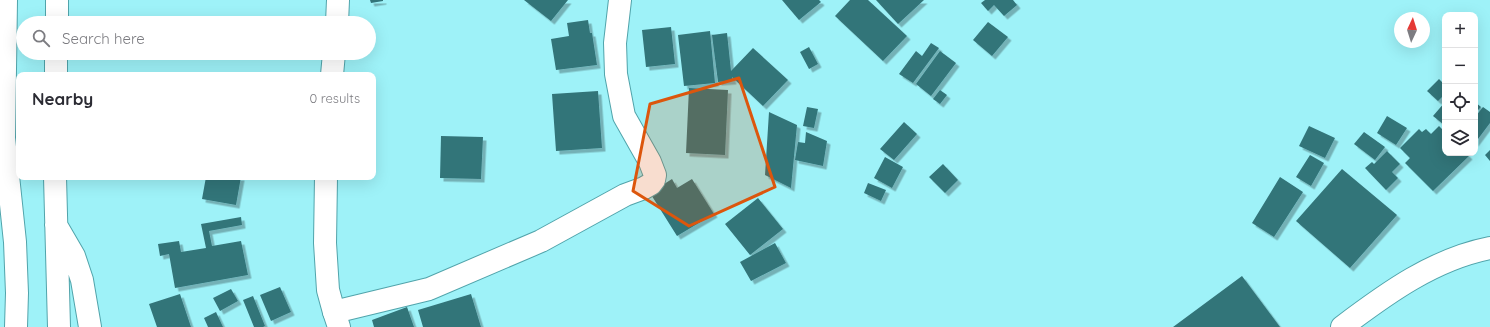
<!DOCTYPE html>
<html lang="en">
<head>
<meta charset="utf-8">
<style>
	:root { --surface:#fff; --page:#f2f2f3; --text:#2b2b33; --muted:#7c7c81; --line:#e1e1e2 }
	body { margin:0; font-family:Quicksand,sans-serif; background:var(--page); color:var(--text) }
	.controls { position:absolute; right:12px; top:12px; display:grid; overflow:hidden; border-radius:8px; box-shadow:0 4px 16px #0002 }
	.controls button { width:36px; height:36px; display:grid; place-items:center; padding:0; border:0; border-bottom:1px solid var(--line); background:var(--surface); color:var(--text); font:20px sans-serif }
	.compass { position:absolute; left:1394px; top:12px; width:36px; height:36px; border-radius:50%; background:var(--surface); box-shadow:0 4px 16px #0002; rotate:4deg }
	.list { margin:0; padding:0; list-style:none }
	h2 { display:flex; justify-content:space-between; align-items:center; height:52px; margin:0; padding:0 16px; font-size:17px }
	h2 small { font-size:13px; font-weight:400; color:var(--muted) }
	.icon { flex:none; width:22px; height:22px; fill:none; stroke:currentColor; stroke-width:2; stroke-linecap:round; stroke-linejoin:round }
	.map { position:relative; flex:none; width:1490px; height:327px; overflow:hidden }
	.search { position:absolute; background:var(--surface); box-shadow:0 4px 16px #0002; left:16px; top:16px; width:360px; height:44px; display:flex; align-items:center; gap:10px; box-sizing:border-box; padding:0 14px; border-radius:22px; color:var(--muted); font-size:15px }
	.panel { position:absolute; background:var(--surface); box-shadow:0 4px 16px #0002; left:16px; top:72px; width:360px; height:108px; border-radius:8px }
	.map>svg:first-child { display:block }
	.building { fill:#337479; filter:url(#shadow) }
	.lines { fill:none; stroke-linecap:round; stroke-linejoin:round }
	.minor-casing { stroke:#51a4ab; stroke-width:24 }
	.tertiary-casing { stroke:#51a4ab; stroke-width:24 }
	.trunk-casing { stroke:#51a4ab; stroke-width:24 }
	.minor { stroke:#fff; stroke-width:22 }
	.tertiary { stroke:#fff; stroke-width:22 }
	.trunk { stroke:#fff; stroke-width:22 }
	.marked { fill:#dc560d; fill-opacity:0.2; stroke:#dc560d; stroke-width:3; stroke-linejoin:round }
</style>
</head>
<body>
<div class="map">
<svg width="1490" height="327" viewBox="0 0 1490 327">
	<defs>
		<filter id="shadow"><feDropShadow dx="3.5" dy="3.5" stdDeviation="0" flood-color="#0004"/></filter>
	</defs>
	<rect width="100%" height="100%" fill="#9ef2f8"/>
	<path class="building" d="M370 0H383V1L371 3Z
		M524 0H568L551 21Z
		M782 0H819L821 2 799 20Z
		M850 0H868L907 36 883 61 835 16Z
		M876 0H924L898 24Z
		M985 0H1013L1017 5 1004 16 994 5 988 11 981 3Z
		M588 20 590 33H592L597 65 556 70 551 39 569 36 567 23Z
		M988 22 1008 37 992 56 973 40Z
		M671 27 675 64 646 67 642 30Z
		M710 31 715 83 684 86 678 35Z
		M727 33 731 71 753 48 788 80 763 106 732 77 733 81 718 82 712 35Z
		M931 43 939 48 913 83 899 74 916 51 922 56Z
		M809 47 818 64 809 69 800 52Z
		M940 51 956 63 931 96 916 84Z
		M1439 79 1445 85V94L1438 101 1427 91Z
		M689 88 728 90 725 155 686 153Z
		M940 90 947 95 940 104 933 99Z
		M598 91 602 148 556 151 552 94Z
		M1445 102V122L1443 124 1433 116Z
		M1475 102 1481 107 1475 113Z
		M807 107 818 109 814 128 803 126Z
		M1483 107 1490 112V123L1475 143V117Z
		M769 112 797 125 791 188 765 175Z
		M1387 116 1407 128 1396 145 1377 133Z
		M904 122 917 134 894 160 880 149Z
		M1309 126 1335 138 1325 158 1299 146Z
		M1439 126 1445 132V153H1466L1469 156 1433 191 1405 163 1410 158 1400 148 1419 129 1422 132 1426 129 1431 134Z
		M806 132 827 141 823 166 795 160 798 142 805 143Z
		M1364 132 1385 147 1375 160 1354 144Z
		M441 136 483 137 481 179 440 178Z
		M1490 150V161L1485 155Z
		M1387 151 1400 164 1392 172 1398 178 1386 190 1365 168 1372 162 1374 164Z
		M1310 155 1324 163 1311 186 1296 177Z
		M885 157 903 167 892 188 874 178Z
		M943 164 958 180 945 193 929 177Z
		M1342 169 1397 215 1350 268 1296 221Z
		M206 177H241L236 205 202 199Z
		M1280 177 1303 192 1274 237 1252 223Z
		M672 179 677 188 692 179 714 214 677 236 650 193Z
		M868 183 886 190 881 201 864 193Z
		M758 198 783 229 750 255 725 224Z
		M241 217 242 225 209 231 212 246 241 241 248 275 175 288 169 254 160 256 158 244 179 241 181 252 206 248 201 224Z
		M775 243 786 263 751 281 740 262Z
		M1242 276 1280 327H1173Z
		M280 287 291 312 271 321 260 295Z
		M231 289 238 301 220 311 213 298Z
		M180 294 191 327H157L149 304Z
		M471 294 481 327H423L418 310Z
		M253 296 265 326 263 327H254L243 300Z
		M407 307 414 327H374L372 320Z
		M216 312 223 327H208L204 318Z"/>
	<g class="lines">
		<g class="minor-casing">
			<path id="minor" d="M334 312 429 289 541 241 625 195 644 188 651 184 654 180 655 175 650 162 624 116 616 74 615 43 620 0"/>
		</g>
		<g class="tertiary-casing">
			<path id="tertiary" d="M337 23 338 0
				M332 75 334 53
				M326 177 325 243 328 290 334 312 339 327
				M1342 327C1387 293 1434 259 1490 248"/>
		</g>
		<g class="trunk-casing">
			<path id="trunk" d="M6 0 4 138 15 242 17 293 16 327
				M57 23V0
				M56 75V53
				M55 177 59 327
				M56 225 74 256 82 280 90 327"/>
		</g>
		<use href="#minor" class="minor"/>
		<use href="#tertiary" class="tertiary"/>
		<use href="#trunk" class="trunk"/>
	</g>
	<path class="marked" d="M739 78 775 187 689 226 633 191 650 104Z"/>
</svg>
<div class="controls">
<button>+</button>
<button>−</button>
<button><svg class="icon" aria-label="locate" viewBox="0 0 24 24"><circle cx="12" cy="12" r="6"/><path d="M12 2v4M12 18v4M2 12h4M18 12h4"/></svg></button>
<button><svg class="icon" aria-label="layers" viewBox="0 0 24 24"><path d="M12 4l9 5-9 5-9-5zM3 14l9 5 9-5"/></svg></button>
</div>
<svg class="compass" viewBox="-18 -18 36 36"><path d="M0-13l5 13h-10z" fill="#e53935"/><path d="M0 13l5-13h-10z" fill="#7c7c81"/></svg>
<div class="search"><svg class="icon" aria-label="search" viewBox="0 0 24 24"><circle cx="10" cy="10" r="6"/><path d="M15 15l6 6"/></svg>Search here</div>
<section class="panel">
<h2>Nearby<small>0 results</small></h2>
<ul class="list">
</ul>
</section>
</div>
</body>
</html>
